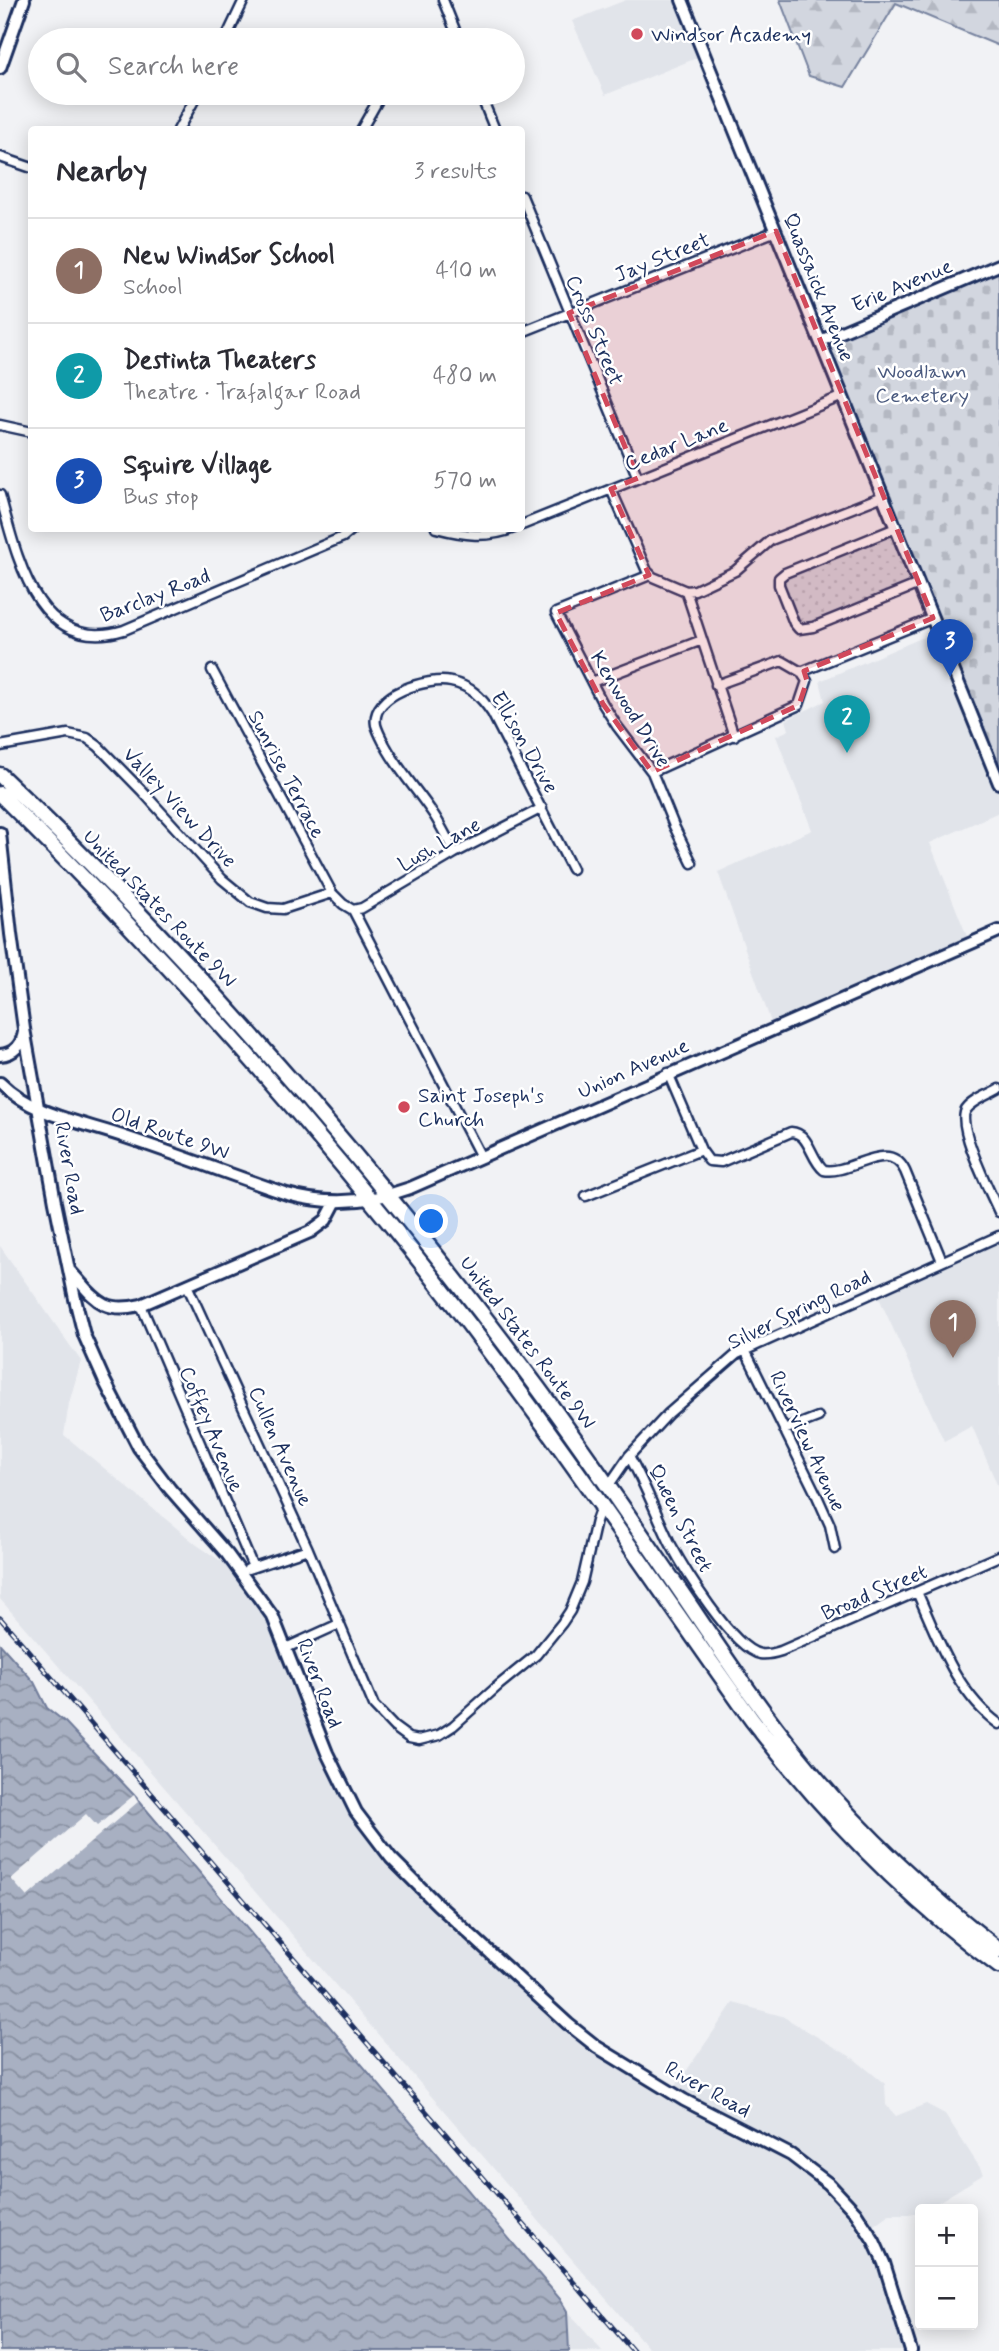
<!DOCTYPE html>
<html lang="en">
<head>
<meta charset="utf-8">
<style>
	:root { --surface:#fff; --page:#f7f7f7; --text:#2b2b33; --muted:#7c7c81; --line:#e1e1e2; --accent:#d93025 }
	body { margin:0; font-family:Mynerve,sans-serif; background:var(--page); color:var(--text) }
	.controls { position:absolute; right:21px; bottom:21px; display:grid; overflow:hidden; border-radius:7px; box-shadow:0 4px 18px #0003 }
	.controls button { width:63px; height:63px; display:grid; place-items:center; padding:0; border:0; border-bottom:2px solid var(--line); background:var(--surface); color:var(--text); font:35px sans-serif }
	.you { position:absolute; left:432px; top:1222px; width:24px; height:24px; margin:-18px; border:5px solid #fff; border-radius:50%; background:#1a73e8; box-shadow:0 0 0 10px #1a73e833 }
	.badge { display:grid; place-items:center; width:46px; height:46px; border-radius:50%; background:var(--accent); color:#fff; font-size:23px; font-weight:700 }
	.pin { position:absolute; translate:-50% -58px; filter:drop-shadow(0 2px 4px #0008) }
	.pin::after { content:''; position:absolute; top:37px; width:24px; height:21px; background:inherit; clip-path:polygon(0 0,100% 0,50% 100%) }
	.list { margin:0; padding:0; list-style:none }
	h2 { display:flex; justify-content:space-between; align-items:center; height:91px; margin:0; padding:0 28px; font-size:30px }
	h2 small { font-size:23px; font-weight:400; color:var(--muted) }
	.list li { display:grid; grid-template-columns:46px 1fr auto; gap:21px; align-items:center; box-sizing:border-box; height:105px; padding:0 28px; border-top:2px solid var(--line) }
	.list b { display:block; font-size:26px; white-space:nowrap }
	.list p { margin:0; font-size:23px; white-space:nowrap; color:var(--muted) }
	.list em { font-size:23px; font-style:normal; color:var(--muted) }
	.icon { flex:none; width:38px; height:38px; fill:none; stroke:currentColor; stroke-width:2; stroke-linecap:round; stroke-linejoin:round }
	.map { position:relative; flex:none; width:999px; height:2351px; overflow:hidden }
	.search { position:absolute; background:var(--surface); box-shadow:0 4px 18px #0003; left:28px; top:28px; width:497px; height:77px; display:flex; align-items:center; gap:18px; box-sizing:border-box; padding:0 24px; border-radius:38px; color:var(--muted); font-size:26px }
	.panel { position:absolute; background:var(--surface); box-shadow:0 4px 18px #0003; left:28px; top:126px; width:497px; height:406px; border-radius:7px }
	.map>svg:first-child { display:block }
	.built { fill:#e1e4ea }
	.grass { fill:url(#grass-dots); stroke:#76829e; stroke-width:2 }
	.forest { fill:url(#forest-firs); stroke:#76829e; stroke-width:2 }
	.cemetery { fill:url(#cemetery-stones); stroke:#76829e; stroke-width:2 }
	.water { fill:url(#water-waves); stroke:#707c9a; stroke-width:2 }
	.pier { fill:#f1f2f5 }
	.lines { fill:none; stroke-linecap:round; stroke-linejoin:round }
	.street-casing { stroke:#1b2f5e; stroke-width:13 }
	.secondary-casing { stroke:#1b2f5e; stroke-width:16 }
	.highway-casing { stroke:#1b2f5e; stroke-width:19 }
	.street { stroke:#fff; stroke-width:8 }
	.secondary { stroke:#fff; stroke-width:10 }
	.highway { stroke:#fff; stroke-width:14 }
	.rail-casing { stroke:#1b2f5e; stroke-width:5 }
	.rail { stroke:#fff; stroke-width:2.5; stroke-dasharray:8; stroke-linecap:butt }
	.marked { fill:#d1495b; fill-opacity:0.2; stroke:#d1495b; stroke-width:5; stroke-dasharray:14 9; stroke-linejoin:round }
	.poi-dot { fill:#d1495b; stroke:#fff; stroke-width:2.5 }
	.labels { text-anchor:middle; stroke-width:5; stroke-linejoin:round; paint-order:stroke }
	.poi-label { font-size:21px; fill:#1b2f5e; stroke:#fff; text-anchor:start }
	.street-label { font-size:21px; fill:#1b2f5e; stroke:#fff }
	.park-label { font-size:21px; fill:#49597e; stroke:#fff }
</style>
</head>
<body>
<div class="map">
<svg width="999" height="2351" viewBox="0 0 999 2351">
	<defs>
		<pattern id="grass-dots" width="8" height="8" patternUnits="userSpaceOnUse" patternTransform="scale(1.75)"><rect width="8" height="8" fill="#d2d6df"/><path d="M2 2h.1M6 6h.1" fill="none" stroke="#b4b8c2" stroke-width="1.8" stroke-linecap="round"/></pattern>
		<pattern id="forest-firs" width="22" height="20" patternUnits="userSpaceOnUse" patternTransform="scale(1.75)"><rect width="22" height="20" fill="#d2d6df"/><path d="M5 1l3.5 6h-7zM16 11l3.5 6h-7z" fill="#b4b8c2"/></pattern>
		<pattern id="cemetery-stones" width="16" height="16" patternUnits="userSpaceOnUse" patternTransform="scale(1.75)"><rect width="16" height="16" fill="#d2d6df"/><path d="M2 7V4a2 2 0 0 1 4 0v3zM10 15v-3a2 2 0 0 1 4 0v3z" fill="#b4b8c2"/></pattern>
		<pattern id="water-waves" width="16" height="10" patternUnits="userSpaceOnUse" patternTransform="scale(1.75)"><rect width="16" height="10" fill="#a8b0c2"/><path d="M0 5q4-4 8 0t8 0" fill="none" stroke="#8890a1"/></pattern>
	</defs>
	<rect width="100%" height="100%" fill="#f1f2f5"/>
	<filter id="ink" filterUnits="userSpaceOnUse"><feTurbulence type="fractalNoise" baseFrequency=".0143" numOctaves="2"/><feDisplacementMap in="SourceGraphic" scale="14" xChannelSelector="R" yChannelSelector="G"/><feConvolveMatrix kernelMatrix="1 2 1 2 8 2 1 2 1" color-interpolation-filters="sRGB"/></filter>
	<g filter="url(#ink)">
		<path class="built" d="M626 0H682L704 55 605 95 572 21Z
			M938 631 999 783V812L930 843 970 944 773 1028 718 872 812 830 776 736 789 730 786 720 825 701 820 681Z
			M999 1236V1489L972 1426 944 1441 876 1291Z
			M0 1246 81 1361 69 1403 64 1435 197 1545 239 1573 286 1648 356 1812 391 1858 590 2042 672 2092 733 2003 782 2016 853 2058 885 2084 886 2105 896 2116 926 2104 945 2114 984 2174 927 2209H920V2212L909 2214H889L867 2230 906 2351H651L232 1865 0 1599Z
			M567 2311 602 2351H570Z"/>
		<path class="grass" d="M896 528 919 584 799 629 779 578Z"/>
		<path class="forest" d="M780 0H999V46L896 3 845 87 809 76Z"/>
		<path class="cemetery" d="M999 266V782L820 341Z"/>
		<path class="water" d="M0 1644 34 1682 47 1708 65 1722 134 1795 560 2299 567 2311 569 2351H0Z"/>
		<path class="pier" d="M134 1795 138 1802 27 1897 11 1879 86 1814 97 1826Z"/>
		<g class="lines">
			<g class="street-casing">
				<path id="street" d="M443 0 459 40
					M225 40 244 0
					M480 93 495 130
					M178 130 198 93
					M361 130 382 93
					M0 157 32 168
					M522 196 638 478
					M522 332 776 231
					M0 425 32 432
					M611 489 647 571 653 577 686 591 695 590 735 571 771 540 883 496
					M0 495C17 557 37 656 124 630L343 537 354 528
					M522 525 843 396
					M436 528C463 535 487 539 514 528
					M896 528 785 573 779 578V585L794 623 799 629 813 627 919 584
					M650 575 556 613 603 704 617 726 652 772 674 826 692 863
					M686 591 734 736
					M212 670 332 893 343 904 353 910 481 1157
					M801 672 933 618
					M592 682 702 640
					M0 746 68 734 87 738 98 746 142 791 222 879 250 902 267 908 283 909 332 893
					M652 772 799 705 807 681 801 672 782 661 716 685
					M455 853C448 841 442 827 434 815 418 791 399 771 385 745 382 739 378 732 376 725 370 694 428 677 451 682 471 686 481 697 492 713L572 869
					M353 910 362 908 455 853 542 808
					M668 1073 701 1150 709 1161 721 1162 791 1132C810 1133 810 1159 824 1170 851 1175 889 1137 905 1171L942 1261
					M999 1089C989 1095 973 1100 966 1110 956 1126 991 1194 999 1212
					M586 1196 701 1150
					M187 1285 308 1549 374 1706 394 1727 409 1738 419 1740 439 1735 453 1726 499 1685 536 1655 562 1623 570 1611 582 1582 596 1521 602 1504
					M141 1305 253 1567
					M745 1350 817 1496 830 1525 835 1549
					M784 1430 818 1417
					M629 1456C645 1484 656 1514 670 1543 684 1569 732 1648 760 1654 767 1655 775 1653 781 1651L999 1556
					M607 1488 629 1456 668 1414 737 1354 999 1236
					M248 1569 308 1549
					M917 1592C938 1638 956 1693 999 1724
					M286 1648 339 1624"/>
			</g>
			<g class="secondary-casing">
				<path id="secondary" d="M682 0 999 783
					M0 68 24 0
					M820 341 999 265
					M0 833 11 934 24 1029 55 1202 75 1299 84 1335 104 1380 139 1448 170 1489 227 1554 273 1617 327 1753 356 1812 391 1858 437 1904 568 2024 597 2047 684 2100 791 2155 829 2184 856 2213 874 2241 884 2263 911 2351
					M0 1055C14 1054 22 1045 24 1032
					M0 1083C33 1116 86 1123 128 1138 182 1156 234 1176 287 1194 329 1206 369 1203 410 1188L999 931
					M69 1270C94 1296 100 1315 141 1305L310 1232 326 1220 335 1203"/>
			</g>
			<g class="highway-casing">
				<path id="highway" d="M0 775C197 962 376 1170 538 1388 589 1457 637 1528 685 1598 723 1654 760 1710 803 1762 860 1833 927 1894 999 1950
					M0 794C189 980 362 1178 519 1391 599 1499 674 1611 752 1720 823 1812 904 1897 999 1966"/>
			</g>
			<use href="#street" class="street"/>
			<use href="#secondary" class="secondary"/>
			<use href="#highway" class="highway"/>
			<g class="rail-casing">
				<path id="rail" d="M0 1618 633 2351"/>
			</g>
			<use href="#rail" class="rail"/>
		</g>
	</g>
	<path class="marked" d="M776 231 933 618 804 671 807 681 799 705 652 772 603 704 556 613 649 575 611 489 638 478 569 313Z"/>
	<g class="poi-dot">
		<circle cx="637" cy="34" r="7"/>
		<circle cx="404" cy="1107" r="7"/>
	</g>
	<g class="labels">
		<g class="poi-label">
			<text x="651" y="41">Windsor Academy</text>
			<text x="418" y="1102">Saint Joseph's<tspan x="418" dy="24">Church</tspan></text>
		</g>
		<g class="street-label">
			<text transform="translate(662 257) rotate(-22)" y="7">Jay Street</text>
			<text transform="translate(902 285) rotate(-23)" y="7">Erie Avenue</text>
			<text transform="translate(819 287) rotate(68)" y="7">Quassaick Avenue</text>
			<text transform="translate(595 330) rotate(67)" y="7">Cross Street</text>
			<text transform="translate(676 444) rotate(-22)" y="7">Cedar Lane</text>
			<text transform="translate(155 595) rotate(-21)" y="7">Barclay Road</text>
			<text transform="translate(631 709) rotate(58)" y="7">Kenwood Drive</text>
			<text transform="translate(525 742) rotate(60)" y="7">Ellison Drive</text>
			<text transform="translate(287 774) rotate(62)" y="7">Sunrise Terrace</text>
			<text transform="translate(180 807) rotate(47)" y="7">Valley View Drive</text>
			<text transform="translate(439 844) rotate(-29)" y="7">Lush Lane</text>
			<text transform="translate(160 908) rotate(46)" y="7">United States Route 9W</text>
			<text transform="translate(633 1068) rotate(-24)" y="7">Union Avenue</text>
			<text transform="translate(170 1133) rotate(19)" y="7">Old Route 9W</text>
			<text transform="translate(70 1168) rotate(80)" y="7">River Road</text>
			<text transform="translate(799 1309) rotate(-26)" y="7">Silver Spring Road</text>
			<text transform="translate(528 1342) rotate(53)" y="7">United States Route 9W</text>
			<text transform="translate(212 1429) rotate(67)" y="7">Coffey Avenue</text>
			<text transform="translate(808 1441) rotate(65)" y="7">Riverview Avenue</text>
			<text transform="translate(281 1446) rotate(66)" y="7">Cullen Avenue</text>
			<text transform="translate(681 1518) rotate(63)" y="7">Queen Street</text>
			<text transform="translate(874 1592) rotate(-23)" y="7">Broad Street</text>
			<text transform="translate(320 1683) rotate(69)" y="7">River Road</text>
			<text transform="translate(708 2089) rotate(29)" y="7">River Road</text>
		</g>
		<g class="park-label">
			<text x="922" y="378">Woodlawn<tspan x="922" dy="24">Cemetery</tspan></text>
		</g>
	</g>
</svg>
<div class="controls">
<button>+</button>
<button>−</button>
</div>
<div class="you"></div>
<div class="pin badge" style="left:953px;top:1358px;background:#8d6e63">1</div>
<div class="pin badge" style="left:847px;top:753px;background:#0f9aa8">2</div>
<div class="pin badge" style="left:950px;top:677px;background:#1a4fb4">3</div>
<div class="search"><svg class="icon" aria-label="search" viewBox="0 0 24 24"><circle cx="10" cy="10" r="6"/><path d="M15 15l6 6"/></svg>Search here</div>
<section class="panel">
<h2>Nearby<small>3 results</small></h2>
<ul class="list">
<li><span class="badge" style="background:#8d6e63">1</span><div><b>New Windsor School</b><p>School</p></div><em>410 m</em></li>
<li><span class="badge" style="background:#0f9aa8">2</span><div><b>Destinta Theaters</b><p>Theatre · Trafalgar Road</p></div><em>480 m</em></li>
<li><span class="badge" style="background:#1a4fb4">3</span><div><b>Squire Village</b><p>Bus stop</p></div><em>570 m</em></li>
</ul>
</section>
</div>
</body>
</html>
